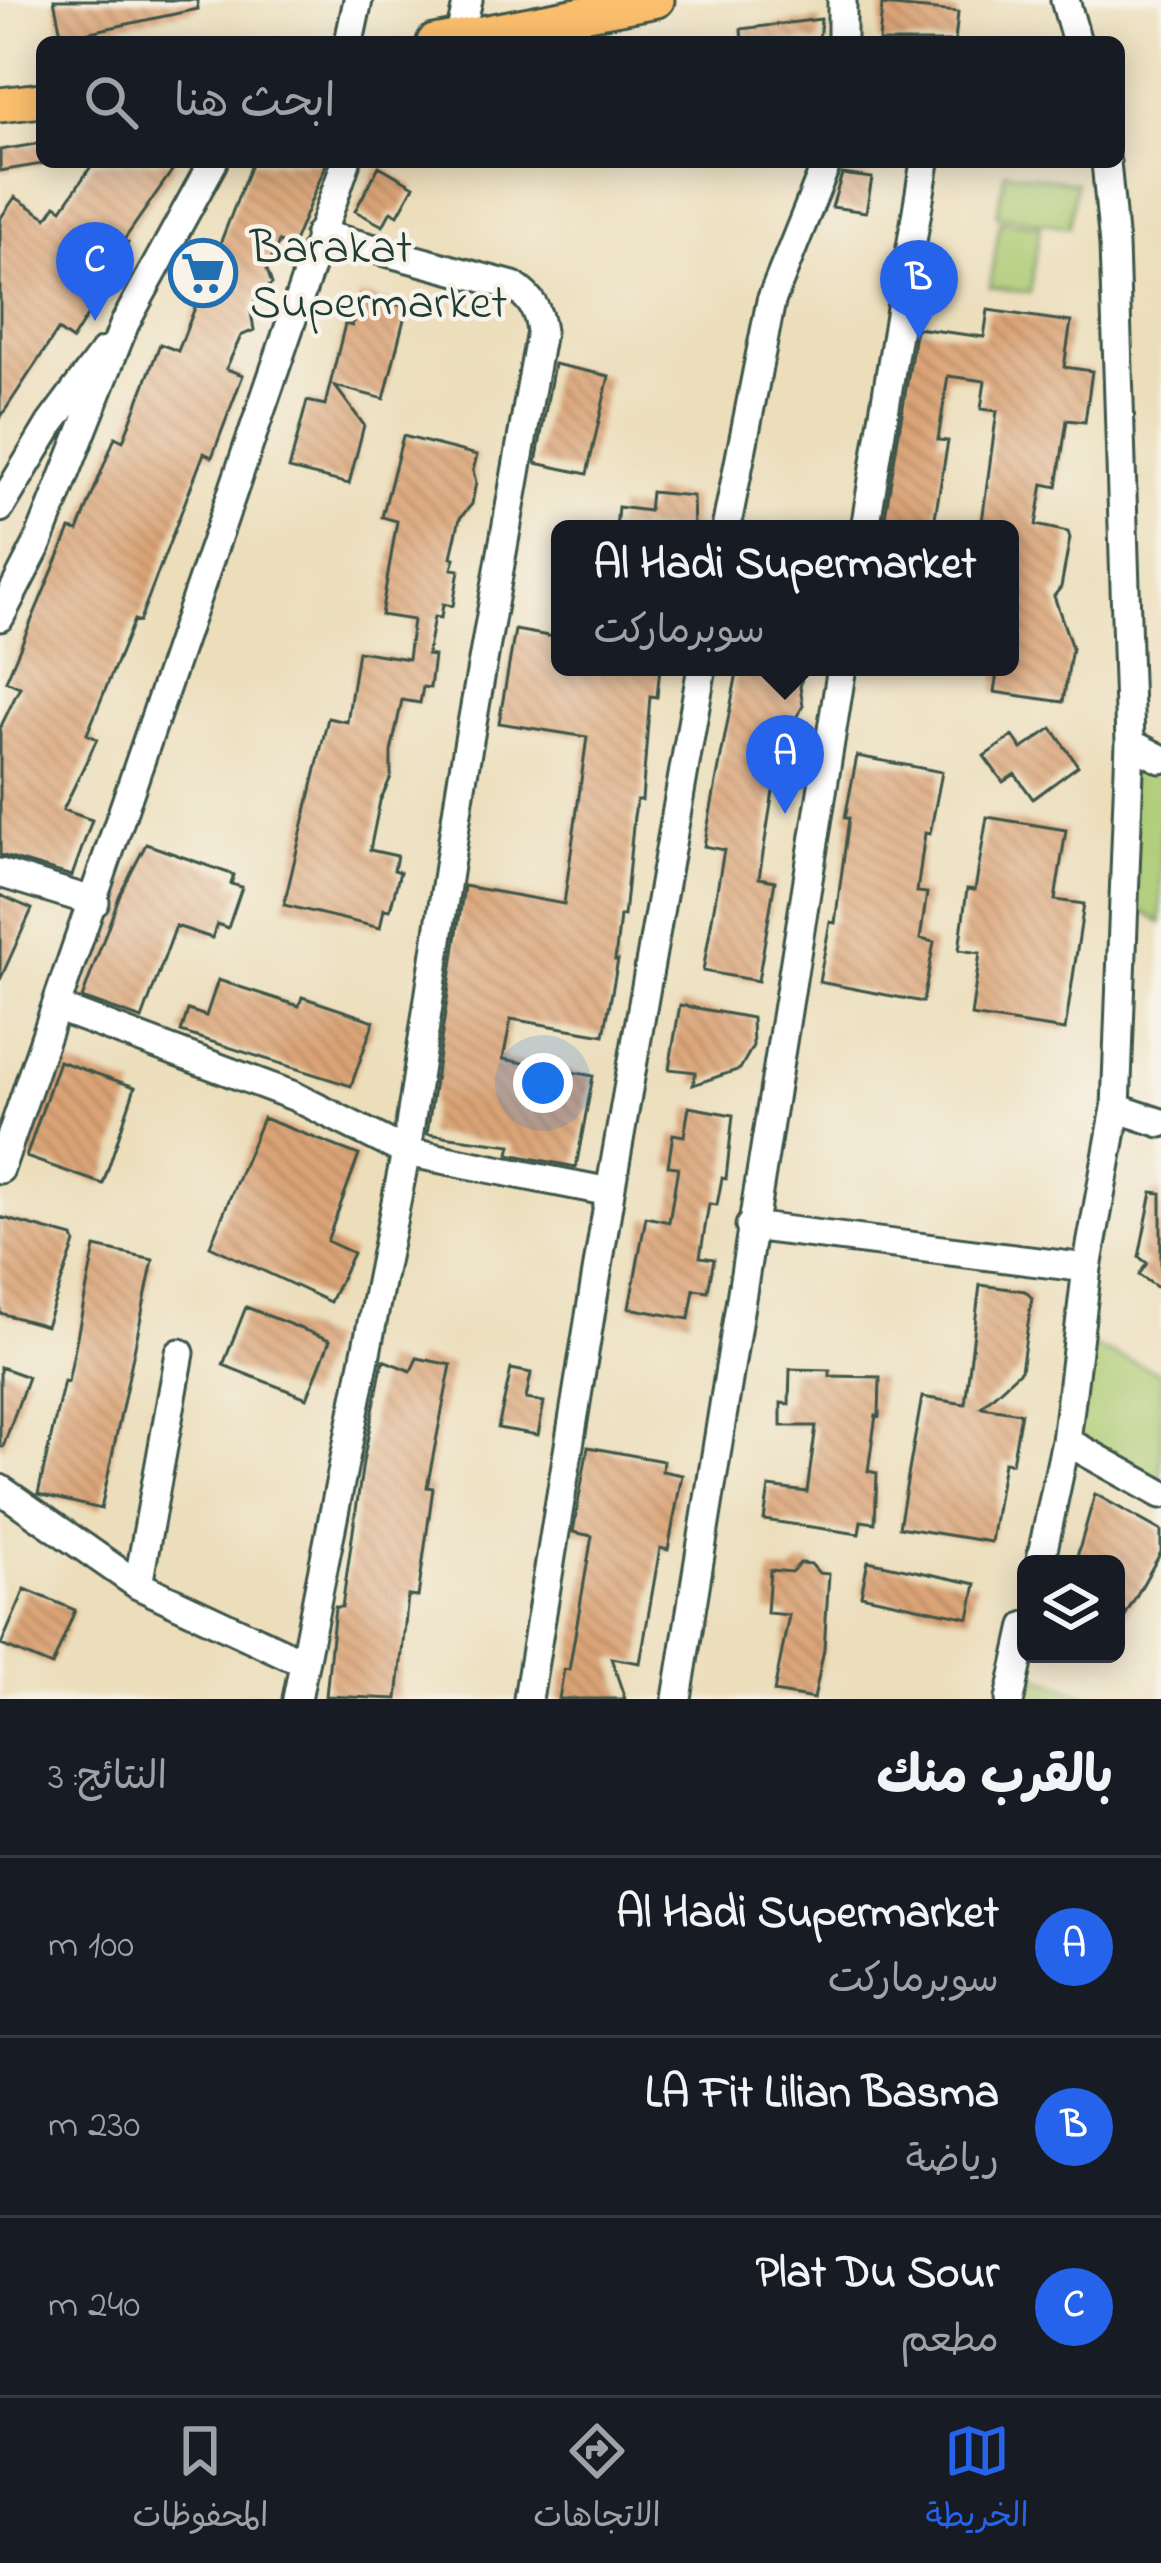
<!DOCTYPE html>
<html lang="ar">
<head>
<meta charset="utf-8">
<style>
	:root { --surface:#171b24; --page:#242831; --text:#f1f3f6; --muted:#9ea1a6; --line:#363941; --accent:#2563eb }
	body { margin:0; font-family:"Indie Flower","Playpen Sans Arabic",sans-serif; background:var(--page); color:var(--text); direction:rtl }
	.controls { position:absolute; right:36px; bottom:36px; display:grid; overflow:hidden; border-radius:18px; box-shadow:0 6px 30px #0003 }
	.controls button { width:108px; height:108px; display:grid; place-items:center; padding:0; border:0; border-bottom:3px solid var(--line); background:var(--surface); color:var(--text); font:60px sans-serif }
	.you { position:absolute; left:543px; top:1083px; width:42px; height:42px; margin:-30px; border:9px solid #fff; border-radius:50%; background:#1a73e8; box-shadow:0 0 0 18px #1a73e833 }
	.badge { display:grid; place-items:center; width:78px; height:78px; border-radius:50%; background:var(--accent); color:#fff; font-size:39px; font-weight:700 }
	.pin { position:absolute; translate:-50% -99px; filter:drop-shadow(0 3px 6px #0008) }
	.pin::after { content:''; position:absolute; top:63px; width:42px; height:36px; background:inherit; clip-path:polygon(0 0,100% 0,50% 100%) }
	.popup { position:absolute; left:551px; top:520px; width:468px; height:156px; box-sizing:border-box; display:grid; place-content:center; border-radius:18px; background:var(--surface); filter:drop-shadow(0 3px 9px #0005); font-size:39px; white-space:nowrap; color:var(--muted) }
	.popup b { font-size:45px; color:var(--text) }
	.popup::after { content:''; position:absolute; left:50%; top:100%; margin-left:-24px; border:24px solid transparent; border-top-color:var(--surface) }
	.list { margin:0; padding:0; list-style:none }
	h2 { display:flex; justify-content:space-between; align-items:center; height:156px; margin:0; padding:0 48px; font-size:51px }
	h2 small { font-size:39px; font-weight:400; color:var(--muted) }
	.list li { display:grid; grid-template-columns:78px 1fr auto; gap:36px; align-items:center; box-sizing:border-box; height:180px; padding:0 48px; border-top:3px solid var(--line) }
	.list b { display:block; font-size:45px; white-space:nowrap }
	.list p { margin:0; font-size:39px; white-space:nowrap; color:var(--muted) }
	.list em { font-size:39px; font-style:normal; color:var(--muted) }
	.icon { flex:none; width:66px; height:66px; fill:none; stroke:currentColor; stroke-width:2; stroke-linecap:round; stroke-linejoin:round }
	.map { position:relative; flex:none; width:1161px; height:1699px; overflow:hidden; direction:ltr }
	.search { position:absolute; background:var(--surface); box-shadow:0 6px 30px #0003; left:36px; right:36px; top:36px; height:132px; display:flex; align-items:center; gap:30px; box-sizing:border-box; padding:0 42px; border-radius:18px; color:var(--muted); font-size:45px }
	.sheet { height:696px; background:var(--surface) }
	nav { display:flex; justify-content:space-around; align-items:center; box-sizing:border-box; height:168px; border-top:3px solid var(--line); background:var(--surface); font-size:33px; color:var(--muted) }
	nav a { display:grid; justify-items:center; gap:6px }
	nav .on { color:var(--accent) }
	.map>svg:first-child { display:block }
	.green { fill:#acca72; stroke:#668453; stroke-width:3 }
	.building { fill:url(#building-back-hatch) }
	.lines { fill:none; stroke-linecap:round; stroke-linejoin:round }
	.minor-casing { stroke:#3e5548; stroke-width:33 }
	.major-casing { stroke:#3e5548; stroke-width:39 }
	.minor { stroke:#fff; stroke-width:27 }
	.major { stroke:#fabe6d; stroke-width:33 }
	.labels { text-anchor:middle; stroke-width:9; stroke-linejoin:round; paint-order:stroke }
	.poi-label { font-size:48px; fill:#1f3d34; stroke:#f7f3e8; text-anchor:start }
</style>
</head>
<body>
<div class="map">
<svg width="1161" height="1699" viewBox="0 0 1161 1699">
	<defs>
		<pattern id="building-back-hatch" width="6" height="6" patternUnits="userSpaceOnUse" patternTransform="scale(3)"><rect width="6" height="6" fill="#dca477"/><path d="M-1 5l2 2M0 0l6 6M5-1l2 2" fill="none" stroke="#b28762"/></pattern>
	</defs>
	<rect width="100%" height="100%" fill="#f7f3e8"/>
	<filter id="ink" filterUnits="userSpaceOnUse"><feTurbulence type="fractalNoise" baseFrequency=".00833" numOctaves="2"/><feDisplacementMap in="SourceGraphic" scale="24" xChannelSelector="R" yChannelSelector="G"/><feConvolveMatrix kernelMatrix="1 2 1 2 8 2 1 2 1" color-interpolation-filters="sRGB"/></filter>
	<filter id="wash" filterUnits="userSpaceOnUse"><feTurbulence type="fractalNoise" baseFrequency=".004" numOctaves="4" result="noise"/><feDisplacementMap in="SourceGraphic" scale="48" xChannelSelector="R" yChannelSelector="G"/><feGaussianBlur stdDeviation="2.7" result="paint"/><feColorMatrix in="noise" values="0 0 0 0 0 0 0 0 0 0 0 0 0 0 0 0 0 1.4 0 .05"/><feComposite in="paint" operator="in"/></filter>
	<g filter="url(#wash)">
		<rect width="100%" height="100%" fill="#ecdebb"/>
		<path class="green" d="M1005 171 1076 183 1069 227 997 215Z
			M1000 221 1040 226 1030 293 990 287Z
			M1130 743 1161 759V923L1125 901Z
			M1078 1341 1161 1373V1494L1066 1441Z
			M1017 1668 1094 1699H1009Z"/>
		<g id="blocks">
			<path class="building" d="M54 0H197L198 9 62 38Z
				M882 5 958 12 955 42H879Z
				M821 19 819 42H742L741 29Z
				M42 143V164L0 171V150Z
				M94 162H178L124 240 128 243 87 305 92 308 72 340 58 330 0 418V219L15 197 47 218 56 205 62 209Z
				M252 162H327L292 247 279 242 267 270 272 284 257 296 251 312 254 330 241 336 226 369 243 375 212 457 204 453 139 622 134 620 87 734 97 739 63 810 92 820 72 876 0 855V728L20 687 6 681 70 529 78 531 115 437 123 441 160 344 178 351Z
				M379 166 414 186 398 215 391 211 383 226 355 211Z
				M842 174 872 178 866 212 832 207Z
				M360 295 407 307 384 399 335 386 364 425 349 484 289 469 307 401 325 405 345 324 352 326Z
				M988 310 1071 322 1064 367 1092 371 1085 422 1067 420 1057 487 1043 484 1036 525 1068 532 1070 538 1061 587 1054 596 1072 648 1063 702 994 692 998 667H1010V529H981L997 411 981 409 985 381 948 376 938 440 948 441 933 529H883L916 328 984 337Z
				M554 364 609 376 587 474 536 463Z
				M403 436 477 455 473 471 476 482 472 504 460 518 451 557 455 558 452 569 459 570 453 606 443 604 441 618 434 617 427 655 434 656 430 688 423 687 420 703 402 700 391 752V777L380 801 370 850 397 856 394 870 400 872 390 910 384 909 380 928 284 905 328 718 347 722 358 651 408 659 413 620 381 615 397 521 382 517Z
				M651 492 693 496 694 529H616L618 507 649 511Z
				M515 630 560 638V667H660L657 697 650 696 642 800H637L634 816 624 916H620L615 960H618L604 1035 511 1019 503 1059 593 1076 576 1167 509 1154 511 1145 427 1134 464 886 564 904 587 737 499 723Z
				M738 667H804L800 687 803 706 793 723 788 749 780 748 759 878 775 881 758 981 703 971 724 850 704 846Z
				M1052 728 1078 766 1033 799 1015 774 1003 782 984 756 1013 736 1022 749Z
				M857 756 942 772 930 834 925 833 917 892 927 893 920 939 934 942 923 1002 819 982 830 922 835 923 849 818H845Z
				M987 817 1066 830 1055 900 1084 904 1065 1030 971 1016 980 953 959 950 967 889 975 890Z
				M146 844 234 875 231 884 242 887 228 928 217 924 212 938 176 926 142 1019 82 998 120 894Z
				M0 895 32 909 0 980Z
				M218 980 299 1006 302 997 374 1021 351 1086 181 1032 188 1010 206 1016Z
				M680 1005 752 1018 753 1046 740 1069 693 1085 696 1072 669 1069Z
				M59 1061 135 1087 103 1184 26 1157Z
				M689 1107 733 1115 726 1179 722 1178 717 1205 709 1204 700 1257 714 1259 708 1291 694 1289 689 1319 629 1308 646 1217 669 1222 678 1167 668 1166 673 1134 684 1136Z
				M263 1118 359 1155 327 1241 353 1253 330 1302 210 1246Z
				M1152 1192 1161 1193V1290L1139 1275 1147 1263 1139 1257Z
				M0 1217 73 1237 75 1243 46 1326 0 1313Z
				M95 1247 153 1260 101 1509 38 1494 64 1381 68 1382Z
				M980 1285 1025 1291 1032 1298 1021 1370 981 1407 1021 1413 1012 1463 1004 1462 991 1542 899 1527 922 1397 965 1404Z
				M246 1307 330 1340 307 1398 223 1365Z
				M417 1358 451 1365 427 1487 433 1488 418 1597 408 1596 397 1699 326 1696 335 1607H342L363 1462 383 1360 411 1371Z
				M0 1367 28 1377 3 1447H0Z
				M511 1369 531 1373 526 1399 544 1402 538 1435 498 1428Z
				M790 1369 830 1370V1376L880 1377 879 1416 876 1415 868 1471 877 1473 875 1523 861 1521 859 1534 764 1520 769 1487 807 1492 816 1426H781V1403L789 1404Z
				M588 1447 663 1461 662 1471 682 1475 668 1550 660 1548 640 1663 611 1658 625 1699H559L564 1669 569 1670 592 1536 573 1532Z
				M1095 1494 1161 1531V1552L1116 1632V1564H1075Z
				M868 1561 976 1584 969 1618 861 1595Z
				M800 1563 811 1564 819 1573 829 1574 824 1649 814 1699 774 1692 789 1615 767 1613 770 1570 791 1572Z
				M25 1589 75 1610 52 1666 1 1645Z"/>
		</g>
	</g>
	<g filter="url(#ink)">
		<use href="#blocks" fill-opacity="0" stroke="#3e5548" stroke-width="3"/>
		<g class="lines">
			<g class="minor-casing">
				<path id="minor" d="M1065 0 1077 42
					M460 35 468 0
					M349 42 358 0
					M842 42V0
					M0 508 51 423 104 352
					M726 529 771 301 827 162
					M865 529 925 162
					M0 617 37 545 125 323 213 162
					M1130 743 1161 759
					M0 873 95 902
					M56 1007 294 1096 406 1152 610 1192
					M1116 1108 1161 1123
					M0 1169 346 162
					M750 1226 1087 1268
					M1066 1441 1161 1494
					M0 1489 138 1585 303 1662
					M1040 1564 1066 1441 1087 1268 1116 1108 1130 743 1114 245 1106 162
					M138 1585 180 1353
					M297 1699 406 1152 461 786 541 331C538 309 531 298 513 286L319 234
					M528 1699 610 1192 702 667
					M677 1699 842 667
					M1010 1699 1026 1626"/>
			</g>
			<g class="major-casing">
				<path id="major" d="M434 42 657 0
					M0 105 42 100"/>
			</g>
			<use href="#minor" class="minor"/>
			<use href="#major" class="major"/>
		</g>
	</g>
	<defs>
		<g id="supermarket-ring" transform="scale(3.45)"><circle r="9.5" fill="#f7f3e8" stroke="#1f6fb2" stroke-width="1.5"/><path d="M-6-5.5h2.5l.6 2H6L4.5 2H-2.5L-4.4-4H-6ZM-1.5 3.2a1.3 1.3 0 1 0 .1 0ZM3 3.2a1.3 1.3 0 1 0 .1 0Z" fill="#1f6fb2"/></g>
	</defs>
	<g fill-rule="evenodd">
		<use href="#supermarket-ring" x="203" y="273"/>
	</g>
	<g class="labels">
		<g class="poi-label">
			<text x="250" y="262">Barakat<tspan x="250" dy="55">Supermarket</tspan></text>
		</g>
	</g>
</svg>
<div class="controls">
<button><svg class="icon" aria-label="layers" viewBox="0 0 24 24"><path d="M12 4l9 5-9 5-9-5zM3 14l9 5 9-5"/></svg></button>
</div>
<div class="you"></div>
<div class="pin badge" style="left:785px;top:814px">A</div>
<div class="popup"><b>Al Hadi Supermarket</b>سوبرماركت</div>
<div class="pin badge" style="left:919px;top:339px">B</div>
<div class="pin badge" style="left:95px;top:321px">C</div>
<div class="search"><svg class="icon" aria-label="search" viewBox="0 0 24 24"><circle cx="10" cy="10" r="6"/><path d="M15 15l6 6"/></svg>ابحث هنا</div>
</div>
<section class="sheet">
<h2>بالقرب منك<small>النتائج: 3</small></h2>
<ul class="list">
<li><span class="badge">A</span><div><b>Al Hadi Supermarket</b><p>سوبرماركت</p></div><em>100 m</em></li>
<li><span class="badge">B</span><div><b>LA Fit Lilian Basma</b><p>رياضة</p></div><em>230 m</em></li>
<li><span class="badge">C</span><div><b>Plat Du Sour</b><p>مطعم</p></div><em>240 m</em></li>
</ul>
</section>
<nav>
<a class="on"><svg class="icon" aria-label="map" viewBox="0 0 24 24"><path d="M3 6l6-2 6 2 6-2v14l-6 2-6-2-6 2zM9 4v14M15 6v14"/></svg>الخريطة</a>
<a><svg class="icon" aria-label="directions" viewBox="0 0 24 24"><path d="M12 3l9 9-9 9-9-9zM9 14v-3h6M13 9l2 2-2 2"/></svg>الاتجاهات</a>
<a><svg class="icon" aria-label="saved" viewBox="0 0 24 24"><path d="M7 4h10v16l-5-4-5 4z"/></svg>المحفوظات</a>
</nav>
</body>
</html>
